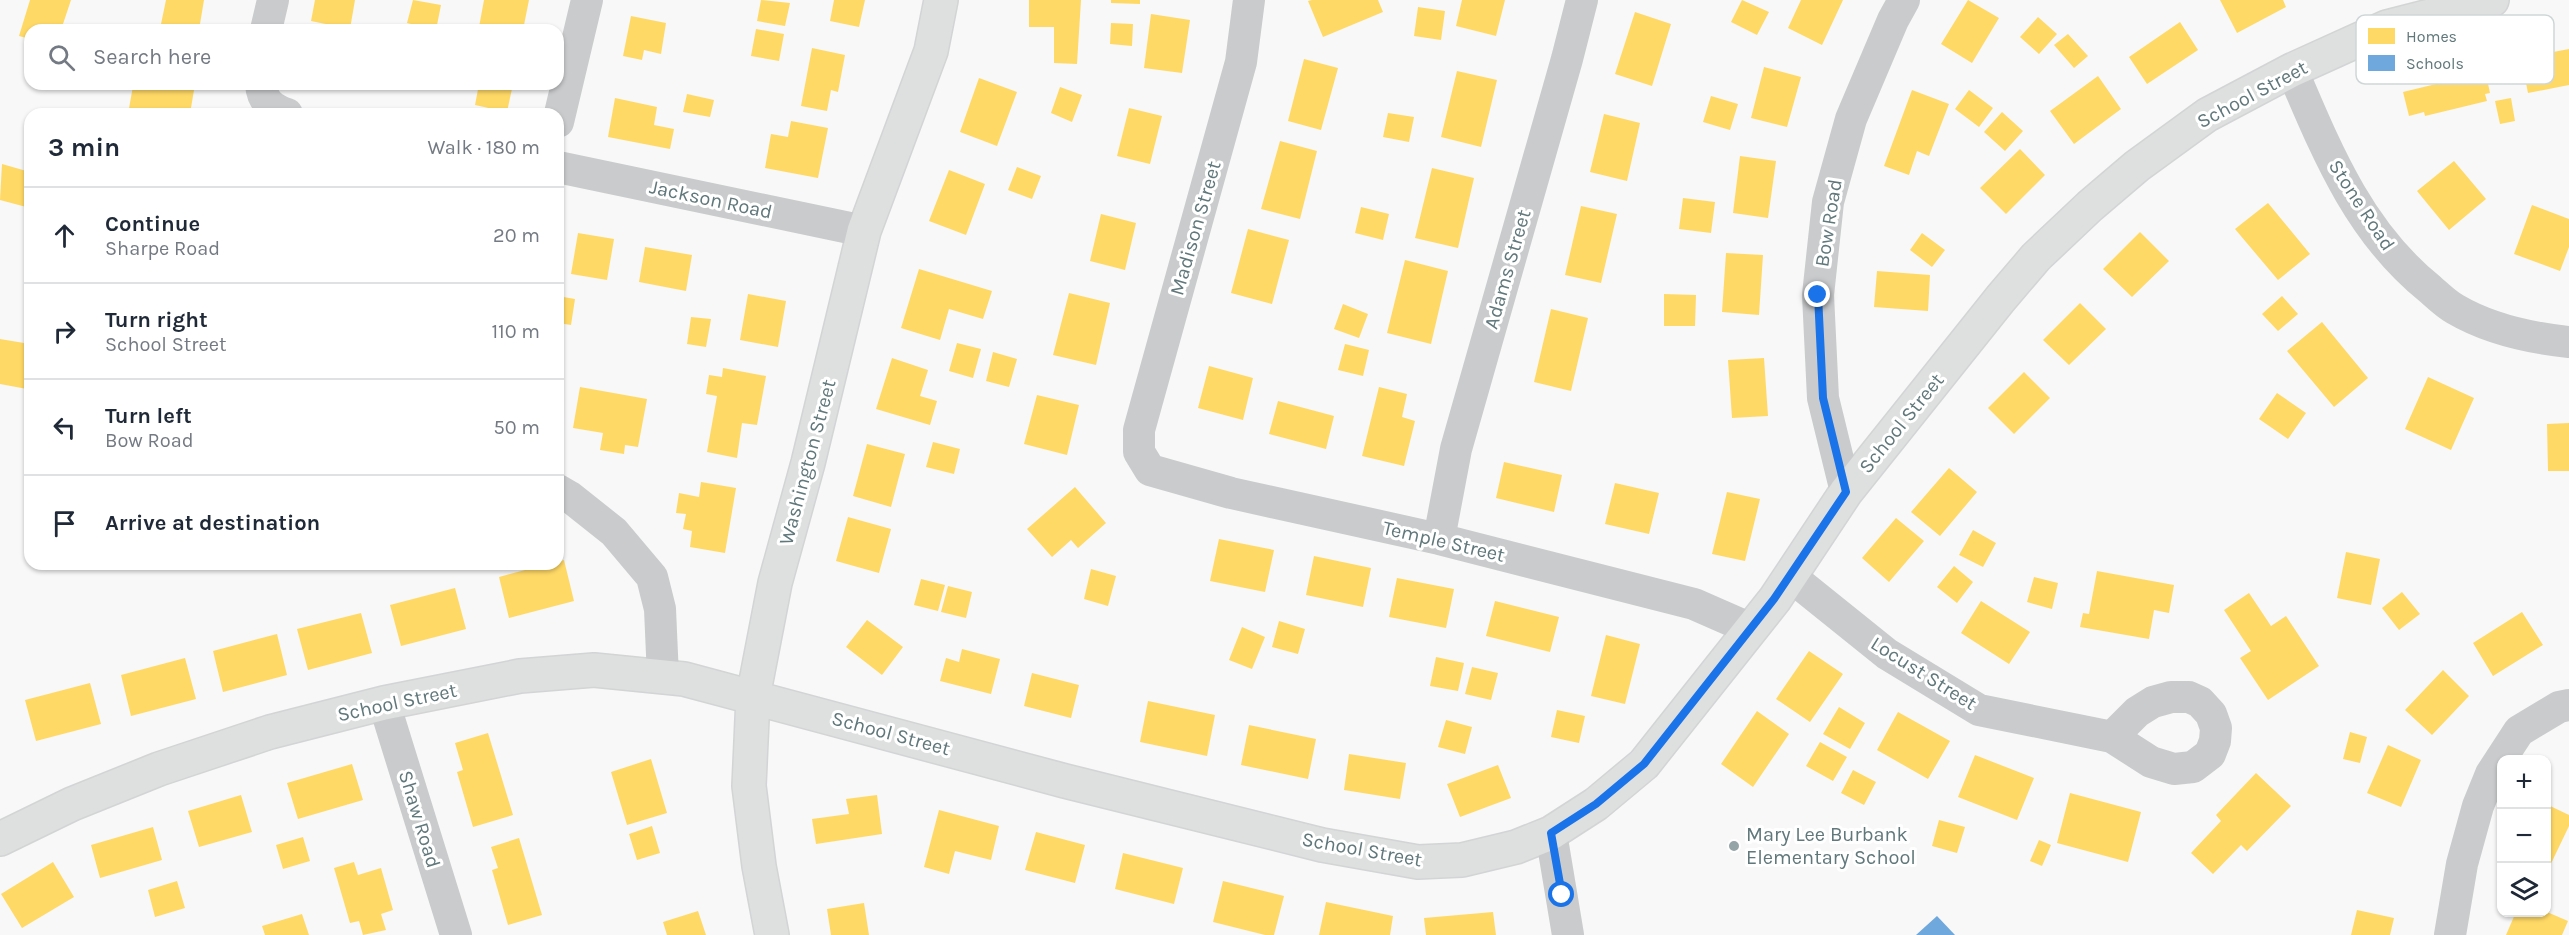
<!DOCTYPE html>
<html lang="en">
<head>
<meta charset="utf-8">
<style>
	:root { --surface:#fff; --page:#f2f2f3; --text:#1f2937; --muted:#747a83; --line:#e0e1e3 }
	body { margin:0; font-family:Karla,sans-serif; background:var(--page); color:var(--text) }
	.controls { position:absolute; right:18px; bottom:18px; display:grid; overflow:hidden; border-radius:12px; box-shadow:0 2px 4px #0004 }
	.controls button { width:54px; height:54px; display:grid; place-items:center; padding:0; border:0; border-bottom:2px solid var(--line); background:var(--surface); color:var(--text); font:30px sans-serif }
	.stop { position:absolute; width:18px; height:18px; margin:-14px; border:4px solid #1a73e8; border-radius:50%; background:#fff }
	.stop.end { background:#1a73e8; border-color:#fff; box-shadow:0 2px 6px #0008 }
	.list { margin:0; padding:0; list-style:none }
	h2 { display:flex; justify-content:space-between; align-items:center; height:78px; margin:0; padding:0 24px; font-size:26px }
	h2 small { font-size:20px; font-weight:400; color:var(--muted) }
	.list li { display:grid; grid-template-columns:39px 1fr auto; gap:18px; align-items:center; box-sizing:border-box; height:96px; padding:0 24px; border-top:2px solid var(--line) }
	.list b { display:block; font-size:22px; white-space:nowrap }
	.list p { margin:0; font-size:20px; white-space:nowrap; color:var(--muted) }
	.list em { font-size:20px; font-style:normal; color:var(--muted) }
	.icon { flex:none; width:33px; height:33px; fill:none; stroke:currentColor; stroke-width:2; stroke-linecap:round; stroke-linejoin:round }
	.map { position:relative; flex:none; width:2569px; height:935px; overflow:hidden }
	.search { position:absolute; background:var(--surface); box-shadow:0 2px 4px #0004; left:24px; top:24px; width:540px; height:66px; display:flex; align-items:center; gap:15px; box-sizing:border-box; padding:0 21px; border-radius:18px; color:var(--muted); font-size:22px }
	.panel { position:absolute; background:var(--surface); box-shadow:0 2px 4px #0004; left:24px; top:108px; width:540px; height:462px; border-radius:18px }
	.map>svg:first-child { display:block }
	.homes { fill:#ffd966 }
	.schools { fill:#6fa8dc }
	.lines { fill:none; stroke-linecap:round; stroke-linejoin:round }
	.secondary-casing { stroke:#d3d4d5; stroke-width:36 }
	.street { stroke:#c9cbcc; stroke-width:32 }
	.secondary { stroke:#dedfdf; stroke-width:33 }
	.route { stroke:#1a73e8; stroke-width:8 }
	.poi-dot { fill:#95a4a7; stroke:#fff; stroke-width:2 }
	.labels { text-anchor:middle; stroke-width:6; stroke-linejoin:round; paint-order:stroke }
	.street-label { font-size:20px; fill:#60777b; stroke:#fff }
	.poi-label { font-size:20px; fill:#60777b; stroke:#fff; text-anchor:start }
	.key { fill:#fff; stroke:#cfd6d7; stroke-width:1.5 }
	.key-label { font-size:16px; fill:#60777b }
</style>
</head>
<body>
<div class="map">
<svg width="2569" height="935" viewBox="0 0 2569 935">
	<rect width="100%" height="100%" fill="#f8f8f8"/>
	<path class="homes" d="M30 0H71L61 30H30V39L19 36Z
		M166 0H204L199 30 161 24Z
		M315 0H355L350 29 311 21Z
		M413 0 441 5 436 30 407 23Z
		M484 0H529L523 30H495L479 27Z
		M761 0 790 3 785 26 757 21Z
		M834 0H865L859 27 830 21Z
		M1029 0H1081L1077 64 1054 63V27H1029Z
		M1111 0H1140V4L1111 3Z
		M1312 0H1378L1383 12 1323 37 1308 1Z
		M1462 0H1505L1496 36 1456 26Z
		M1742 0 1769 12 1757 35 1731 22Z
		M1801 0H1843L1822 45 1788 28Z
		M1968 0 1999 18 1972 63 1941 44Z
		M2220 0H2283L2286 7 2237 33Z
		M1418 7 1445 11 1441 40 1414 36Z
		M1635 12 1671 24 1652 86 1615 74Z
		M1151 14 1190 20 1182 73 1144 68Z
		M631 16 666 23 661 54 644 50 642 60 623 56Z
		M2038 17 2057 34 2039 54 2020 37Z
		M2180 22 2198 50 2147 84 2129 57Z
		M1111 23 1133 24 1132 46 1110 44Z
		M756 29 784 34 779 61 751 56Z
		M2068 34 2088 56 2074 68 2054 45Z
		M812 48 845 55 838 92 831 90 827 111 801 106Z
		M2569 49V85L2528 93 2521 58Z
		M1304 59 1338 68 1321 130 1288 121Z
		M1764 67 1801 77 1787 127 1751 118Z
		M1457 71 1497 80 1481 147 1441 137Z
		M2473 75 2475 82 2487 79 2490 93 2485 94 2487 101 2425 116 2424 112 2409 116 2403 92Z
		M2098 76 2121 109 2074 144 2050 111Z
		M979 78 1017 92 997 146 960 132Z
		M159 84H195L190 114 152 109V114H128L133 86 158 90Z
		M479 84H513L507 112 475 105Z
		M1060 87 1082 95 1072 122 1051 113Z
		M1912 90 1949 104 1929 156 1917 151 1909 175 1884 166Z
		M1969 90 1993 108 1979 127 1955 109Z
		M687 94 714 100 710 117 683 112Z
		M1711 96 1738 104 1730 130 1703 122Z
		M615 98 657 107 654 125 674 129 670 149 608 137Z
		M2511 98 2515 121 2500 124 2495 101Z
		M1129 108 1162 116 1150 164 1117 156Z
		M2002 112 2023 131 2005 151 1984 132Z
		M1388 113 1414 117 1409 142 1383 137Z
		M1604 114 1640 123 1627 181 1590 172Z
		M791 121 828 128 818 178 765 168 771 134 788 137Z
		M1280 141 1317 151 1300 219 1261 209Z
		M2020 149 2045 175 2006 214 1980 188Z
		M1740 156 1776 161 1768 218 1733 213Z
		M2454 161 2486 199 2449 230 2417 191Z
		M2 164 30 172V208L0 200Z
		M1017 167 1041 176 1032 199 1008 190Z
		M1432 168 1474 178 1458 248 1415 238Z
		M949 170 985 184 966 235 929 221Z
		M1683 198 1715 202 1711 233 1679 229Z
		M2268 203 2310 254 2278 280 2235 229Z
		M2532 205 2569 219V247L2560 271 2514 254Z
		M1581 206 1617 214 1601 283 1565 275Z
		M1361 207 1389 214 1383 240 1355 233Z
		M1101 214 1136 223 1125 270 1090 261Z
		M1248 229 1289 240 1272 304 1231 293Z
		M2140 232 2169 261 2132 297 2103 269Z
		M578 233 614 239 607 280 571 274Z
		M1922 233 1945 250 1932 267 1910 250Z
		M645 247 692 255 686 291 639 282Z
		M1726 253 1763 255 1759 315 1722 312Z
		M1405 260 1448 271 1431 344 1387 333Z
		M919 269 992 291 983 319 949 309 940 340 901 328Z
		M1877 271 1930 275 1928 311 1874 307Z
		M1069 293 1110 303 1096 365 1053 355Z
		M748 294 786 301 778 347 740 340Z
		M1664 294 1696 295 1695 326H1664Z
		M558 296 575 299 571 325 558 323Z
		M2282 296 2298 314 2278 331 2262 314Z
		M2080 303 2106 329 2069 365 2043 340Z
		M1343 304 1368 314 1359 338 1334 329Z
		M1551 309 1588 318 1571 391 1534 382Z
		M691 317 711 319 706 347 687 344Z
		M2322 322 2368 378 2334 407 2287 351Z
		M0 339 30 344 27 389 0 384Z
		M957 343 981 349 973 378 949 371Z
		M1345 344 1369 350 1363 376 1338 370Z
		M993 352 1017 359 1009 387 986 381Z
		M892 358 928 370 920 396 937 401 930 425 876 409Z
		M1764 358 1768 416 1732 418 1728 360Z
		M1209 366 1253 378 1243 420 1198 408Z
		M723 368 766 376 757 425 742 423 737 458 707 452 717 396 706 394 709 375 722 377Z
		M2024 372 2050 398 2014 434 1988 408Z
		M2428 377 2474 398 2451 450 2405 429Z
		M580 387 647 399 638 447 625 445 624 454 600 450 603 433 573 428Z
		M1379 387 1407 394 1402 417 1415 421 1404 466 1362 456Z
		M2277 393 2306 413 2288 439 2259 419Z
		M1037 395 1079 405 1067 455 1024 444Z
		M1278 401 1334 416 1326 449 1269 434Z
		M2569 423V471H2548L2547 424Z
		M933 442 960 449 954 474 926 467Z
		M867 444 905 454 891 507 853 496Z
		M1504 462 1562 475 1554 512 1496 498Z
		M1949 468 1977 492 1940 536 1911 512Z
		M701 482 736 488 725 553 690 547 692 531 683 529 686 514 676 513 679 493 699 497Z
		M1615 483 1659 493 1649 534 1605 524Z
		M1075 487 1106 523 1078 548 1071 540 1052 557 1027 529Z
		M1727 492 1760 499 1745 561 1712 554Z
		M848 517 891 529 879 573 836 561Z
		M1896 518 1924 541 1889 582 1862 558Z
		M1973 530 1996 543 1983 567 1959 555Z
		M1219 539 1274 550 1265 592 1210 581Z
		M2346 552 2380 559 2371 605 2337 598Z
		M1314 556 1371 568 1363 607 1306 595Z
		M564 560 574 601 509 618 499 577 548 564H558V562Z
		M1954 566 1973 582 1957 603 1937 587Z
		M1091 569 1116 576 1108 606 1084 599Z
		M2097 571 2174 585 2169 613 2154 610 2149 639 2080 627 2083 613 2089 614Z
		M2034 577 2058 583 2052 609 2027 602Z
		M1397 578 1454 589 1446 628 1389 617Z
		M921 579 945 585 938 611 914 605Z
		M948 586 972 592 966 618 941 612Z
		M455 588 466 629 401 646 390 605Z
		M2402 592 2420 614 2399 630 2382 608Z
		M2249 593 2271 626 2286 616 2319 666 2268 700 2240 658 2251 651 2224 610Z
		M1495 601 1559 617 1550 652 1486 636Z
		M1981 601 2030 632 2009 664 1961 633Z
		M2522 612 2543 645 2493 676 2473 643Z
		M361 613 372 653 308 670 297 629Z
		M867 620 903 647 882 675 846 647Z
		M1279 621 1305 629 1298 654 1272 647Z
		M1242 627 1265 637 1252 669 1229 660Z
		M277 634 287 675 223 692 213 651Z
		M1606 635 1640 644 1625 704 1591 696Z
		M962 649 1000 659 991 694 940 681 946 658 959 662Z
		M1809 651 1843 674 1810 722 1776 699Z
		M1436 657 1464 663 1458 691 1430 686Z
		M185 658 196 699 131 716 121 675Z
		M1472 667 1498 673 1491 700 1465 694Z
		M2443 670 2469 696 2432 735 2405 710Z
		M1032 673 1079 685 1071 718 1024 706Z
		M90 683 101 724 36 741 25 700Z
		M1148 701 1215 715 1207 756 1140 742Z
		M1839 707 1865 723 1850 749 1823 734Z
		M1557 710 1585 716 1579 743 1551 737Z
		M1757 711 1789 734 1753 787 1721 764Z
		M1898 712 1950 741 1928 779 1877 750Z
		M1446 720 1472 727 1465 754 1438 747Z
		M1249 725 1316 739 1308 779 1241 765Z
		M2350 732 2367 737 2360 763 2343 759Z
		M488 733 513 815 473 827 457 772 463 770 455 743Z
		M1820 742 1847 757 1833 781 1806 766Z
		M2388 745 2421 760 2401 807 2367 793Z
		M1349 754 1406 763 1400 799 1344 790Z
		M1975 755 2034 778 2017 820 1958 797Z
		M651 759 667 813 627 825 611 772Z
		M352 764 363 800 298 819 287 783Z
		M1498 765 1511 798 1460 817 1447 784Z
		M1853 770 1876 782 1864 805 1841 793Z
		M2256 773 2291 806 2247 851 2241 845 2213 874 2191 853 2221 821 2216 815Z
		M2070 793 2141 812 2128 862 2057 843Z
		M241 795 252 832 199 847 188 811Z
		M877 795 882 834 816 844 812 819 849 814 846 799Z
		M2546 804 2569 815V826L2546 874Z
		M939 810 999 826 991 860 955 851 949 874 924 867Z
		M1939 820 1965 827 1957 853 1932 846Z
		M652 826 660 853 637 860 629 834Z
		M153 827 162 860 100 878 91 845Z
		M1036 832 1085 845 1075 883 1025 870Z
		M303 837 310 861 283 869 276 845Z
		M519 838 542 915 508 925 492 870 498 868 491 847Z
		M2039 840 2051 845 2042 866 2030 861Z
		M1123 853 1183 868 1174 904 1115 889Z
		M53 862 74 897 22 928 1 894Z
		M354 862 358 875 381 868 393 910 381 914 386 930 363 935 359 921 350 923 334 868Z
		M177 881 185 908 155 917 148 890Z
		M1223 881 1284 896 1274 935H1265L1213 922Z
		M1326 902 1393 916 1390 935H1319Z
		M864 903 869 935H831L827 909Z
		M2357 910 2394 918 2390 935H2351Z
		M698 911 706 935H667L663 922Z
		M1493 912 1496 935H1426L1424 918Z
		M2516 912H2547L2568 921 2562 935H2506Z
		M302 914 309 935H265L262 926Z"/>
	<path class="schools" d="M1937 916 1955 935H1916Z"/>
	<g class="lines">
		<g class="secondary-casing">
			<path id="secondary" d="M0 839 72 804 159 769 270 732 384 703 520 676 594 670 684 679 1065 781 1322 845 1418 862 1462 860 1516 847 1551 833 1596 804 1644 764 1775 599 1846 492 2001 298 2036 257 2090 206 2137 166 2207 115 2292 70 2387 27 2492 0
				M772 935 759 866 749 786 753 697 775 583 808 463 864 231 931 51 941 0"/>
		</g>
		<path class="street" d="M1249 0 1241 62 1139 430V452L1150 470 1231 493 1439 539 1694 604 1751 629
			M266 30 273 0
			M2292 70C2327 152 2359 232 2430 289 2438 296 2446 304 2455 309 2489 329 2530 338 2569 342
			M261 84C262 101 272 109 287 114
			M558 122 587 0
			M558 167 864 231
			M558 490 570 497 614 532 652 577 660 609 663 677
			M1846 492 1823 398 1818 295 1828 202 1851 119 1893 20 1904 0
			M1439 539 1456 449 1567 59 1582 0
			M1790 576 1887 654 1979 710 2112 737 2151 762 2174 769 2193 767 2210 754 2215 741 2216 728 2211 714 2200 702 2189 697H2171L2153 702 2137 712 2112 737
			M384 703 456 935
			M1551 833 1568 935
			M2450 935 2462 864 2478 806 2491 774 2519 731 2559 707 2569 705"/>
		<use href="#secondary" class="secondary"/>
	</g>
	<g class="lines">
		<path class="route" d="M1562 895 1551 833 1596 804 1644 764 1774 599 1846 492 1823 398 1818 295"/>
	</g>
	<circle class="poi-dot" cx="1734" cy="846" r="6"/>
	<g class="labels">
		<g class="street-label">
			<text transform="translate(2252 94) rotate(-28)" y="7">School Street</text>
			<text transform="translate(711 199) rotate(12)" y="7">Jackson Road</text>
			<text transform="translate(2362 205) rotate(57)" y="7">Stone Road</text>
			<text transform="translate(1828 223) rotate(-81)" y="7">Bow Road</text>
			<text transform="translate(1195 228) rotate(-74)" y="7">Madison Street</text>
			<text transform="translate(1507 269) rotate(-74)" y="7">Adams Street</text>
			<text transform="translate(1901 423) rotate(-51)" y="7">School Street</text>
			<text transform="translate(807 462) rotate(-75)" y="7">Washington Street</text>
			<text transform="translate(1444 541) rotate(13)" y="7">Temple Street</text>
			<text transform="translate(1924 673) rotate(32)" y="7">Locust Street</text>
			<text transform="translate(397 702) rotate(-12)" y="7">School Street</text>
			<text transform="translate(891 733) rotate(15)" y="7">School Street</text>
			<text transform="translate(420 819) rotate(73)" y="7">Shaw Road</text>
			<text transform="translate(1362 849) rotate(10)" y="7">School Street</text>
		</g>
		<g class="poi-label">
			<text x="1746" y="841">Mary Lee Burbank<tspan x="1746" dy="23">Elementary School</tspan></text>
		</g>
	</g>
	<rect x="2356" y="15" width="198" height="69" rx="9" class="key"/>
	<rect x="2368" y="28" width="27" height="16" fill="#ffd966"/>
	<rect x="2368" y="55" width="27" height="16" fill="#6fa8dc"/>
	<g class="key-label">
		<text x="2406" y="42">Homes</text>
		<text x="2406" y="69">Schools</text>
	</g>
</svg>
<div class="controls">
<button>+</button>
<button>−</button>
<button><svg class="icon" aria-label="layers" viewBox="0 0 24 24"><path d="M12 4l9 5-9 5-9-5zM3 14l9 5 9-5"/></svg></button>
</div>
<div class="stop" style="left:1562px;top:895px"></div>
<div class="stop end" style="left:1818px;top:295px"></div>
<div class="search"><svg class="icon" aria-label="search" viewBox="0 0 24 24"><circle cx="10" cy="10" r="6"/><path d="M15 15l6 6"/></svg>Search here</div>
<section class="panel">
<h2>3 min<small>Walk · 180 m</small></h2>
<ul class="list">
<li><svg class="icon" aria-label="ahead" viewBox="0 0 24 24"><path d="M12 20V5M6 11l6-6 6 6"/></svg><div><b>Continue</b><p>Sharpe Road</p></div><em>20 m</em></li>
<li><svg class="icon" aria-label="right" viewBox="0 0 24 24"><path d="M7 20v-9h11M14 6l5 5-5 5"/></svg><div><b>Turn right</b><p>School Street</p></div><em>110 m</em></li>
<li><svg class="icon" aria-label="left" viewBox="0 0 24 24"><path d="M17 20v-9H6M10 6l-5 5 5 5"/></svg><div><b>Turn left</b><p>Bow Road</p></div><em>50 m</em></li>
<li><svg class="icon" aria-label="arrive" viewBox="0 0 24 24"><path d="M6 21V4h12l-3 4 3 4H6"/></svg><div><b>Arrive at destination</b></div></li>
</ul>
</section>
</div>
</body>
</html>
